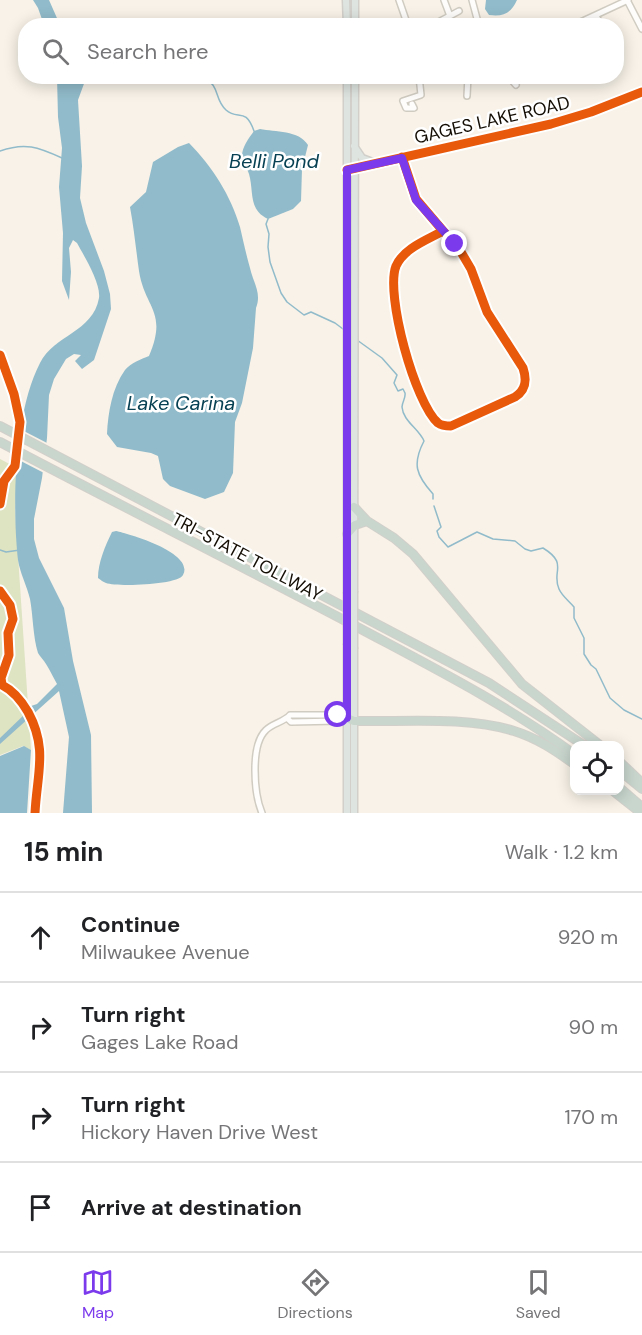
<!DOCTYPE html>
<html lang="en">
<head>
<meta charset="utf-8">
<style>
	:root { --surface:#fff; --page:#f2f2f2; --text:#202124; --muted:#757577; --line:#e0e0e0; --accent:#7c3aed }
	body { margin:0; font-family:"DM Sans",sans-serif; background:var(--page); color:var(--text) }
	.controls { position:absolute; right:18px; bottom:18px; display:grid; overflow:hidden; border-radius:12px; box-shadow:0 3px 15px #0003 }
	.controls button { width:54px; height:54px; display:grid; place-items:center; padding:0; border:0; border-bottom:2px solid var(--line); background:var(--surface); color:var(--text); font:30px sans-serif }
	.stop { position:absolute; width:18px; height:18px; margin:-14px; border:4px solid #7c3aed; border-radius:50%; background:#fff }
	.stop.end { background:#7c3aed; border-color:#fff; box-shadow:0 2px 6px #0008 }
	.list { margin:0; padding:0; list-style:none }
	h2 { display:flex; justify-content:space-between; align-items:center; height:78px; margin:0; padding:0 24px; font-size:26px }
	h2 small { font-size:20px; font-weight:400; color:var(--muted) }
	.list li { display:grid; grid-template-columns:39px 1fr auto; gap:18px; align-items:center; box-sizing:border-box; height:90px; padding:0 24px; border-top:2px solid var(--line) }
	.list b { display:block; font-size:22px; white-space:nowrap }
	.list p { margin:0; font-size:20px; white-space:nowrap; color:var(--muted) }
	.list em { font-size:20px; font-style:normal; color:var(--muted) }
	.icon { flex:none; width:33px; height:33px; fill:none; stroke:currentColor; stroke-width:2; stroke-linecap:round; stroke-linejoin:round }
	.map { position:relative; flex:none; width:642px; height:813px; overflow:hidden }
	.search { position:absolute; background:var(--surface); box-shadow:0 3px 15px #0003; left:18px; right:18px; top:18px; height:66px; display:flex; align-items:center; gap:15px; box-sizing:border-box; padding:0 21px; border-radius:24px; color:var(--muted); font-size:22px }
	.sheet { height:438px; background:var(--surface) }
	nav { display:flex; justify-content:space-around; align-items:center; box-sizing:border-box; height:84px; border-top:2px solid var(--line); background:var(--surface); font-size:16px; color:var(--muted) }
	nav a { display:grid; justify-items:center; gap:3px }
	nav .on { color:var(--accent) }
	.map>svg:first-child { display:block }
	.green { fill:#dee3c2 }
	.water { fill:#91bbca }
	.pier { fill:#f8f2e8 }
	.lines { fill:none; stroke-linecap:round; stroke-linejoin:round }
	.stream { stroke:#91bbca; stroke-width:1.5 }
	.minor-casing { stroke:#d1ccc2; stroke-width:8 }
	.major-casing { stroke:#d2cfca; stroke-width:9 }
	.highway-casing { stroke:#d2cfca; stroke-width:10 }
	.minor { stroke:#fefdfc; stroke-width:5 }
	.major { stroke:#dee5e0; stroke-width:6 }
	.highway { stroke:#c8d6ce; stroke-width:8 }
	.major-bridge-casing { stroke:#d2cfca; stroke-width:9; stroke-linecap:butt }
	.major-bridge { stroke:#dee5e0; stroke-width:6 }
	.cycleway-casing { stroke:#fff; stroke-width:13 }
	.cycleway { stroke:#e8590c; stroke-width:9 }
	.route { stroke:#7c3aed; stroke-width:8 }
	.labels { text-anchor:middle; stroke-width:5; stroke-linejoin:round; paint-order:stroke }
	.street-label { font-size:18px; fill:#130d04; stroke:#fff }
	.water-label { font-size:20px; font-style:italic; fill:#074153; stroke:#fff }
</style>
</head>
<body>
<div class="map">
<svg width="642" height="813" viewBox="0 0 642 813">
	<rect width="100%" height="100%" fill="#f8f2e8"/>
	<path class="green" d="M0 459 17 468 15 511 31 750 23 746 0 755Z"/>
	<path class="water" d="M33 0H49L60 25H44L38 8Z
		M486 0H517C511 13 504 17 489 15L485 9Z
		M57 77H85V81L78 100 82 166 80 198 86 223 104 271 110 294 111 309 94 360 82 369 75 361 81 355 74 354 66 359 54 379 49 395 47 438 42 478 34 519V539L39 558 64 608 73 661 91 735 92 813H63L69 737 59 691 0 744V738L25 714 31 706 37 704 57 684C53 677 50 670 46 664 44 660 40 657 38 653 33 638 33 615 30 599 27 586 20 573 18 560 12 504 14 413 40 363 54 335 93 332 99 298 101 283 84 256 77 243L73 240 69 248 71 272 69 300 62 281 63 233 59 187 62 148 58 117Z
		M260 129C275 132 299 130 308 145L302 169 301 201 293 209 268 219C248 210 254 191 249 174 247 168 242 162 242 156 242 147 249 138 254 131Z
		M189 143C212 166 231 196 240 227 243 240 246 254 250 268 253 282 262 293 256 308L253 348 242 403 235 422 233 473 224 492 205 499 170 486 163 479 158 456 151 453 117 447 107 434C108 413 112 388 125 370 131 363 141 359 149 356 168 311 145 309 139 271 136 250 134 228 130 207L146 192 153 162 178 147Z
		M116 531C130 534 195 553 183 575 178 585 117 587 106 583 103 582 101 580 98 578 98 563 105 546 112 532Z
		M24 746 31 750 27 813H0V756Z"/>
	<path class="pier" d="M18 428 49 444 46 474 15 458Z"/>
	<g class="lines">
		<path class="stream" d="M166 76 177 79 181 76
			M202 76C222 87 213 98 226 110 238 121 245 106 254 131
			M0 151C25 142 38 147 62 158
			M268 219 266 224 269 234 268 247 270 262 281 293 287 302 304 315 311 312 335 323 343 329
			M357 340 382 358 397 375 394 383 398 391 403 389 405 393C406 398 402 402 402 407 403 421 419 429 424 441 412 464 416 475 433 494V499
			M434 506 441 527 437 531 439 537 448 547 477 532 493 539 515 541 525 549 531 551 543 548C569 564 551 571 559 589 562 596 569 601 574 607V618L584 638V654L591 665 596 669 610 698 624 710 642 719
			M0 550 6 552 20 550"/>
		<g class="minor-casing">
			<path id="minor" d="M399 0 408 26
				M444 0 450 16
				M472 0 479 26
				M627 0 642 29
				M596 16 602 26
				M431 26 459 11
				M572 26 628 0
				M508 76 516 85
				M467 96 468 76
				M412 104 414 108H406L403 101 421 95 419 76
				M402 157 416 199 461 252 471 269 487 312 523 368C527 380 526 390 515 397L451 426C446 426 442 426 438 423 415 403 385 294 396 266 404 248 427 240 443 231
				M351 169 551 124 591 112 642 92
				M288 719 291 722 339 721 347 718
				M262 813C254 794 250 745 266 730 273 723 284 722 290 715H340L347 718"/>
		</g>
		<g class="major-casing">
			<path id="major" d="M346 0 347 26
				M355 0V26
				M347 76V592
				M354 146 362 158 375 163
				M354 591 355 76
				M347 813V645
				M354 813V649"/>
		</g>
		<g class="highway-casing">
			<path id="highway" d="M0 426 489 683 585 746
				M0 442C119 505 240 565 359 628 432 667 507 705 574 754
				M354 507 367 521 394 538 413 554 522 684 601 746
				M347 534 355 525 367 521
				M347 718 354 721C404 722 467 716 514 731 537 738 556 751 574 764
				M620 762 642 783
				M620 771 642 789
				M620 788 642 807
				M612 790 641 813"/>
		</g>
		<use href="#minor" class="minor"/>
		<use href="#major" class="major"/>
		<use href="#highway" class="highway"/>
		<g class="major-bridge-casing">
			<path id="major-bridge" d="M347 645V592
				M354 649V591"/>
		</g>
		<use href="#major-bridge" class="major-bridge"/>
		<g class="cycleway-casing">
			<path id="cycleway" d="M402 157 416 199 461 252 471 269 487 312 523 368C527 380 526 390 515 397L451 426C446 426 442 426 438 423 415 403 385 294 396 266 404 248 427 240 443 231
				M347 170 551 124 591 112 642 92
				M0 355 14 394 20 422 15 466 4 481 0 504
				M0 591 10 605 13 619 8 633 9 655 1 678 2 685
				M2 685C14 691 21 700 28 712 48 749 37 773 35 813"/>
		</g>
		<use href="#cycleway" class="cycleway"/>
	</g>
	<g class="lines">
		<path class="route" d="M338 715 347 718V170L402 158 416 200 455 244"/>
	</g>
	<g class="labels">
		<g class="street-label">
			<text transform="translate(492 120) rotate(-13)" y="6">GAGES LAKE ROAD</text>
			<text transform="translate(247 557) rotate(28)" y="6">TRI-STATE TOLLWAY</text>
		</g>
		<g class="water-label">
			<text x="274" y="168">Belli Pond</text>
			<text x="181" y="410">Lake Carina</text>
		</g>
	</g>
</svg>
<div class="controls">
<button><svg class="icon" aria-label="locate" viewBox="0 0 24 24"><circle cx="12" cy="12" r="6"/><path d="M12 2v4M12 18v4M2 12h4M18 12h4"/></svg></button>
</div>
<div class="stop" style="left:338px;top:715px"></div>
<div class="stop end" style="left:455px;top:244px"></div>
<div class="search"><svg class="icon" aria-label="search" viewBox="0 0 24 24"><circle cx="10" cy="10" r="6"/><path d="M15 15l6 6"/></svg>Search here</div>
</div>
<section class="sheet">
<h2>15 min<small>Walk · 1.2 km</small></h2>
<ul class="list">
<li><svg class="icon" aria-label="ahead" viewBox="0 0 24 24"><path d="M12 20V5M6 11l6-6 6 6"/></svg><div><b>Continue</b><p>Milwaukee Avenue</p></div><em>920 m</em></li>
<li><svg class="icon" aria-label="right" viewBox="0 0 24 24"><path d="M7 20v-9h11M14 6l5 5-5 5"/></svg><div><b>Turn right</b><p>Gages Lake Road</p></div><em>90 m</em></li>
<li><svg class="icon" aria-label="right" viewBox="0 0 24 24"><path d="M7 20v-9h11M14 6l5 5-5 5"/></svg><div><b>Turn right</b><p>Hickory Haven Drive West</p></div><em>170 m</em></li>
<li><svg class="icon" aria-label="arrive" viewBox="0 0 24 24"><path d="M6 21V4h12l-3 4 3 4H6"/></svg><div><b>Arrive at destination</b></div></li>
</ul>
</section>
<nav>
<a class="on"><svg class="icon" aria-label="map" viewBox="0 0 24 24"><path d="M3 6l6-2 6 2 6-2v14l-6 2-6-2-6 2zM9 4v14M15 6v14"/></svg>Map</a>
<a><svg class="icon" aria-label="directions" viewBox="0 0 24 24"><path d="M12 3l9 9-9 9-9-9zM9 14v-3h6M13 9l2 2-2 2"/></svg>Directions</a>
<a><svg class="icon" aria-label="saved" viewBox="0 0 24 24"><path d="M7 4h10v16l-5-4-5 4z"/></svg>Saved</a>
</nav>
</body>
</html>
